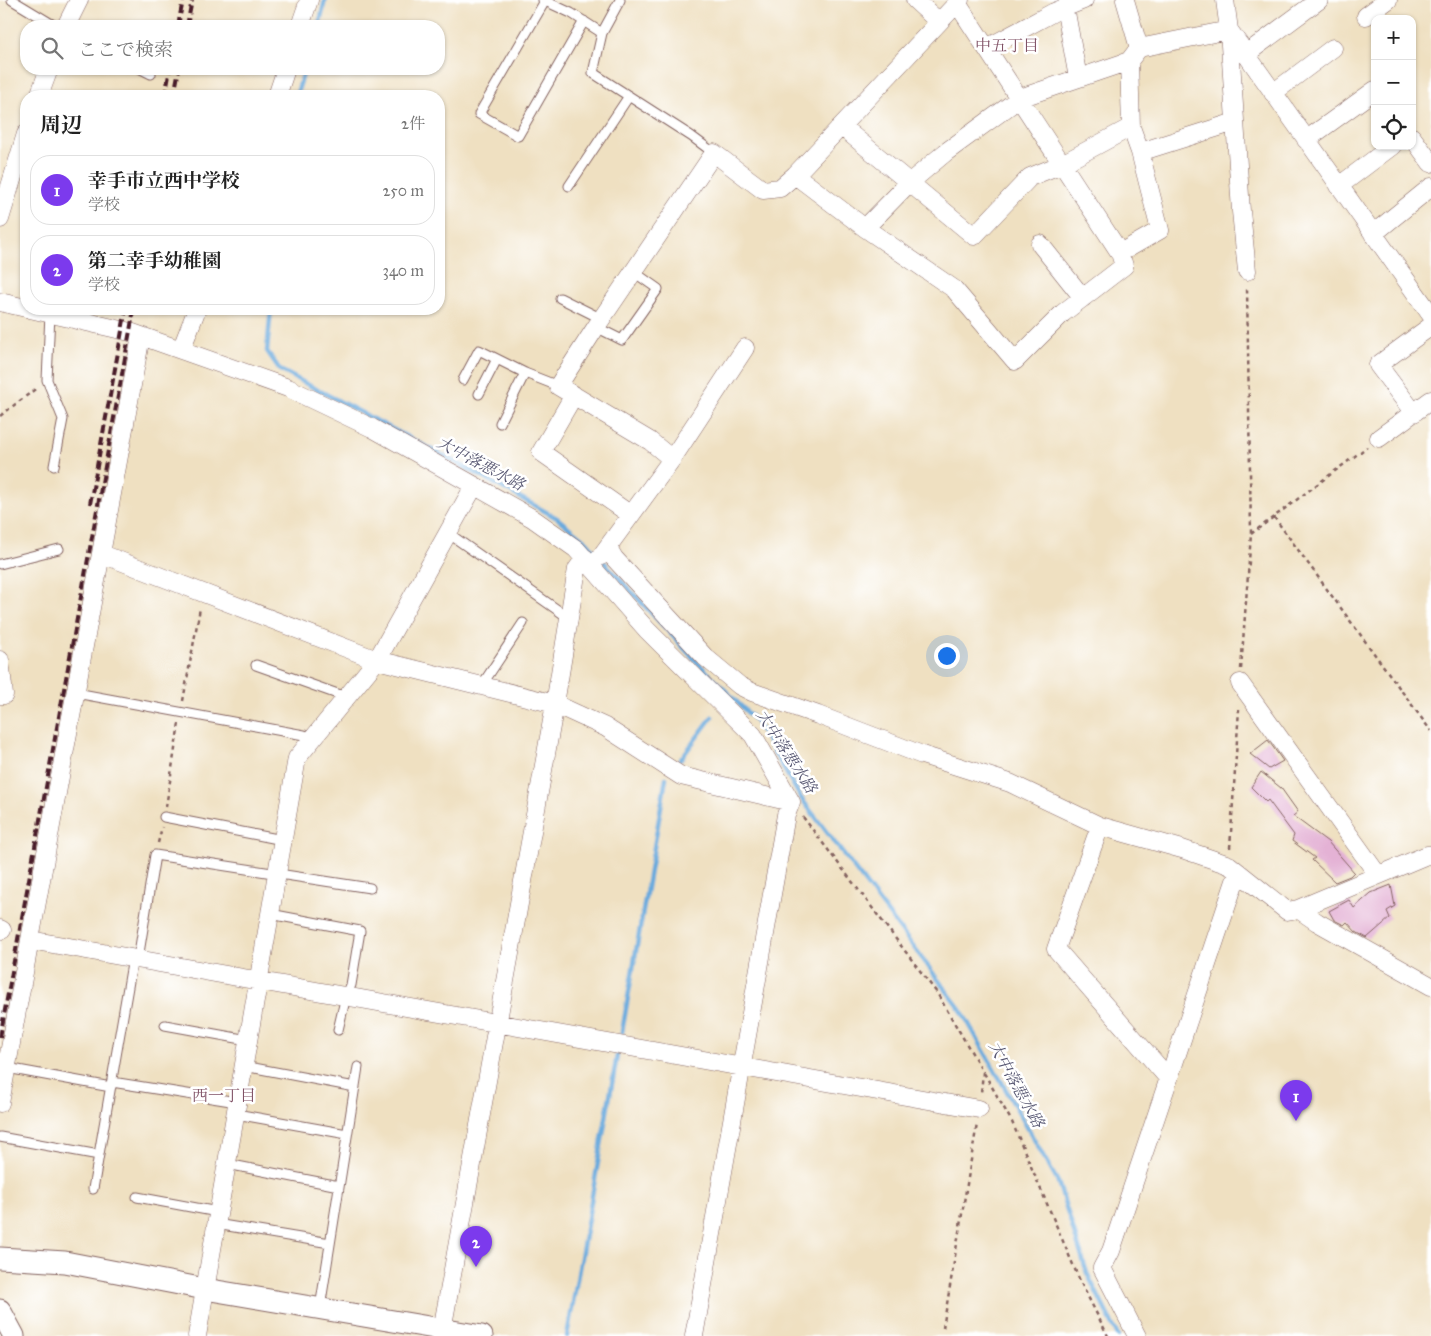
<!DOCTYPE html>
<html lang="ja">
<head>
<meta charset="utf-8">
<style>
	:root { --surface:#fff; --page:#f2f2f2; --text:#222; --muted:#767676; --line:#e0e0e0; --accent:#7c3aed }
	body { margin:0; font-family:"IM FELL Great Primer","Noto Serif JP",serif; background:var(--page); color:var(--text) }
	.controls { position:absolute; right:15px; top:15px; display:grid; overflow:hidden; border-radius:10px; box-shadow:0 1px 4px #0004 }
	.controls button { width:45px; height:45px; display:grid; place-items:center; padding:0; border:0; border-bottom:1px solid var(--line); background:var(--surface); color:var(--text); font:25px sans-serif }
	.you { position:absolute; left:946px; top:655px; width:18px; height:18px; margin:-12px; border:4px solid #fff; border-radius:50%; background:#1a73e8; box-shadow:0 0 0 8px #1a73e833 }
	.badge { display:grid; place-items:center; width:32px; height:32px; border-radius:50%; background:var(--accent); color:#fff; font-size:16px; font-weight:700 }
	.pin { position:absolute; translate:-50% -41px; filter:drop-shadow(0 1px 2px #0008) }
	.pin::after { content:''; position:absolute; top:26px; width:18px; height:15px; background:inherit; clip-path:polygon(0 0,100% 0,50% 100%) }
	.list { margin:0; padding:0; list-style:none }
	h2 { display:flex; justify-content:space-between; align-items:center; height:65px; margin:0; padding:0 20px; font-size:21px }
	h2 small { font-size:16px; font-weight:400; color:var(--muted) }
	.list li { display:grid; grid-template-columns:32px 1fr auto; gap:15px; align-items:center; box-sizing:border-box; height:70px; margin:0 10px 10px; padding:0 10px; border:1px solid var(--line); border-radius:20px }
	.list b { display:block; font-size:19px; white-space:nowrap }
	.list p { margin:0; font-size:16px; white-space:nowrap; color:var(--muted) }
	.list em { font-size:16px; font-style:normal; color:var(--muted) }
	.icon { flex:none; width:28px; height:28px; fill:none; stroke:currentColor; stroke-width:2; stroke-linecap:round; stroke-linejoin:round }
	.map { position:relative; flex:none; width:1431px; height:1336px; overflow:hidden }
	.search { position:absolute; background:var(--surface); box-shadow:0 1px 4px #0004; left:20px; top:20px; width:425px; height:55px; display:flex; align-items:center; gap:12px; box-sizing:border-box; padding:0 18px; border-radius:20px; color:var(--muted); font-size:19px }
	.panel { position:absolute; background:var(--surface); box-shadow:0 1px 4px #0004; left:20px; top:90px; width:425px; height:225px; border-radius:20px }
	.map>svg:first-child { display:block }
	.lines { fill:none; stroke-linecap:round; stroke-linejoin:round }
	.stream { stroke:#6aaadd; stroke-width:4.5 }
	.building { fill:#e4b2d5 }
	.service-casing { stroke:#846360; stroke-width:11 }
	.minor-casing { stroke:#846360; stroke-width:19 }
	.tertiary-casing { stroke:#846360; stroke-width:23 }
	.path { stroke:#846360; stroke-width:2.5; stroke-dasharray:4 4; stroke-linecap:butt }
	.service { stroke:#fff; stroke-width:9 }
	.minor { stroke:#fff; stroke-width:18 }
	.tertiary { stroke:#fff; stroke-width:21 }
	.rail { stroke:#4a1f2b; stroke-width:4; stroke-dasharray:8 4; stroke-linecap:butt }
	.labels { text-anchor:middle; stroke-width:5; stroke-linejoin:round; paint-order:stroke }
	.neighbourhood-label { font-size:16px; fill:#805266; stroke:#fff }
	.water-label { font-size:16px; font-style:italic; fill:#575772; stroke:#fff }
</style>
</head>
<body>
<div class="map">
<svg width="1431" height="1336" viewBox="0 0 1431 1336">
	<rect width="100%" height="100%" fill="#fff"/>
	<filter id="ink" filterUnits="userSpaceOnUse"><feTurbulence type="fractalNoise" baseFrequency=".02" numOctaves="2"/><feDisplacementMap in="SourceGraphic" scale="10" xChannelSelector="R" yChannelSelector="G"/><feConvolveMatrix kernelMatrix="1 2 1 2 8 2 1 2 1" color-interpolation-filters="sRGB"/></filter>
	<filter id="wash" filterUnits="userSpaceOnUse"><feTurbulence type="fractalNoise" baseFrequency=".0096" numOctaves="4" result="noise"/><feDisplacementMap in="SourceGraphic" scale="20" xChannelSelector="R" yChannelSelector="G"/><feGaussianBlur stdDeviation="1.12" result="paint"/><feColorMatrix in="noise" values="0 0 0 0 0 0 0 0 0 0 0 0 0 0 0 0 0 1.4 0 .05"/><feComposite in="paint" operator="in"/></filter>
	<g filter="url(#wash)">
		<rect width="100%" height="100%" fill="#efe0c1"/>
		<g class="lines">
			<path class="stream" d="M319 26 325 0
				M296 96 305 69
				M271 309 267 351 280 370 476 473 557 518 587 542 597 554
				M602 560 694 659 756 721 801 798 961 1010 1058 1182 1087 1273 1118 1336
				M680 760 712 717
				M622 1032 666 778
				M567 1336 617 1056"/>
		</g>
		<g id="blocks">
			<path class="building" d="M1268 740 1283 761 1269 769 1250 754Z
				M1261 772 1281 788 1298 812 1293 816 1328 842 1354 872 1350 876 1335 882 1312 860 1315 858 1292 841 1294 835 1268 800 1266 802 1251 787Z
				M1391 885 1395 906 1387 911 1390 918 1367 938 1356 932 1347 922 1344 925 1334 920 1329 911 1349 900 1354 908 1371 893Z"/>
		</g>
	</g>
	<g filter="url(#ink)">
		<use href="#blocks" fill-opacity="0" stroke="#846360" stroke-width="1"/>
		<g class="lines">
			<g class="service-casing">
				<path id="service" d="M12 0 55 26
					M543 0 571 13 602 33
					M620 0 602 33 593 73 691 136 714 153
					M545 1 479 114 518 136 584 21
					M141 69 151 74
					M569 186 629 96
					M560 298 602 319
					M50 314 47 380 63 419 54 466
					M596 327 622 340 658 289 634 272
					M463 380 479 350 525 373 558 386
					M479 394 497 359
					M500 423 525 373
					M448 533 569 618
					M0 564 59 549
					M256 665 346 697
					M482 685 523 623
					M76 693 304 735 313 738
					M164 817 283 840
					M270 914 360 931 351 985 346 996 338 1030
					M138 959 155 855 370 888
					M165 1025 248 1040
					M244 1066 355 1087
					M7 1068 111 1087
					M112 1082 237 1102
					M236 1114 347 1134
					M0 1137 99 1155
					M227 1164 339 1186
					M93 1189 133 958
					M137 1197 218 1212
					M216 1224 330 1243
					M320 1308 358 1067"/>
			</g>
			<g class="minor-casing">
				<path id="minor" d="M915 0 939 22
					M1125 0 1139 48
					M1225 0 1229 30 1241 211 1247 271
					M957 3 1120 253 1160 230 1140 152 1131 127 1129 61
					M1065 7 1078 78
					M1366 16 1388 0
					M66 26 79 0
					M300 26 309 0
					M1229 30 1431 315
					M987 48 1054 12 1084 0
					M1246 54 1319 0
					M1273 93 1333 48
					M39 96 49 69
					M277 96 286 69
					M841 126 974 236 1030 177 1062 164 1131 127
					M1412 137 1431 163
					M1306 140 1375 90
					M1140 152 1235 122
					M795 175 865 228 954 289 1015 361 1063 313 1124 266 1120 253
					M1339 186 1392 146
					M0 219 26 134
					M865 228 909 183 946 152 1020 98 1129 61 1139 48 1229 30
					M1373 234 1431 187
					M1040 244 1083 298
					M0 302 26 308
					M30 309 130 332 288 388 372 428 532 518 576 549 647 630 753 735 791 802
					M181 350 197 309
					M574 395 541 452 631 515
					M1414 413 1378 365 1431 326
					M1379 438 1431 400
					M672 459 745 348
					M608 548 614 558 705 657 740 686 752 692 818 715 922 755 1010 783 1100 826 1182 849 1229 865 1287 911 1298 909 1427 855H1431
					M102 554 377 660 555 704 605 727 681 776 791 802 786 815 694 1336
					M601 556 672 459 650 441 558 386 596 327 714 153 763 190 780 188 795 175 960 0
					M0 660 4 695H0
					M1240 683 1378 875
					M1100 826 1056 949 1169 1079
					M1298 909 1317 922 1431 986
					M0 929 2 930
					M30 940 979 1109
					M0 1103 141 336
					M197 1336 297 758 377 660 474 486
					M441 1336 555 704 577 569 585 558
					M1137 1336 1102 1268 1111 1251 1238 872"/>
			</g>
			<g class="tertiary-casing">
				<path id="tertiary" d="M0 1258 65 1262 205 1289 482 1336
					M0 1310 14 1336"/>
			</g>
			<path class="path" d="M0 416 38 387
				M1274 517 1431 731
				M1251 534 1367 447
				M1241 669 1251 534 1247 287
				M183 701 200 608
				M166 807 179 723
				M803 817 937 993 983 1072 981 1093
				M158 843 162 827
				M1230 848 1239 709
				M984 1073 1012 1122 1080 1281 1108 1336
				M943 1328 977 1124"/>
			<use href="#service" class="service"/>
			<use href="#minor" class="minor"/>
			<use href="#tertiary" class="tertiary"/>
			<path class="rail" d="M178 26 183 0
				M187 26 192 0
				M165 96 170 69
				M174 96 179 69
				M90 504 126 309
				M0 1037 134 309"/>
		</g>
	</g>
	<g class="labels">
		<g class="neighbourhood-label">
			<text x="1007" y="51">中五丁目</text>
			<text x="224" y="1101">西一丁目</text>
		</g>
		<g class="water-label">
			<text transform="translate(481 463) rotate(28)" y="6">大中落悪水路</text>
			<text transform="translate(787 751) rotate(57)" y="6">大中落悪水路</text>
			<text transform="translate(1017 1084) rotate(61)" y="6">大中落悪水路</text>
		</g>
	</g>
</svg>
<div class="controls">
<button>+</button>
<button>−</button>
<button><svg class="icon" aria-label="locate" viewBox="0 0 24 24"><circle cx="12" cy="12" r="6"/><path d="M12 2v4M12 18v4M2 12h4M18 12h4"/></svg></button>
</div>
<div class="you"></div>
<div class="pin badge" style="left:1296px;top:1121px">1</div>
<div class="pin badge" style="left:476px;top:1267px">2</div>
<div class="search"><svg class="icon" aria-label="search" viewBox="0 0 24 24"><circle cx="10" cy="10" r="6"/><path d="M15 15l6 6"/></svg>ここで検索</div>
<section class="panel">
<h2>周辺<small>2件</small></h2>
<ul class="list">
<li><span class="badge">1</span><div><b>幸手市立西中学校</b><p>学校</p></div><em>250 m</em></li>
<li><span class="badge">2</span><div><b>第二幸手幼稚園</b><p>学校</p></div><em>340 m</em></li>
</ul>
</section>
</div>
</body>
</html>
